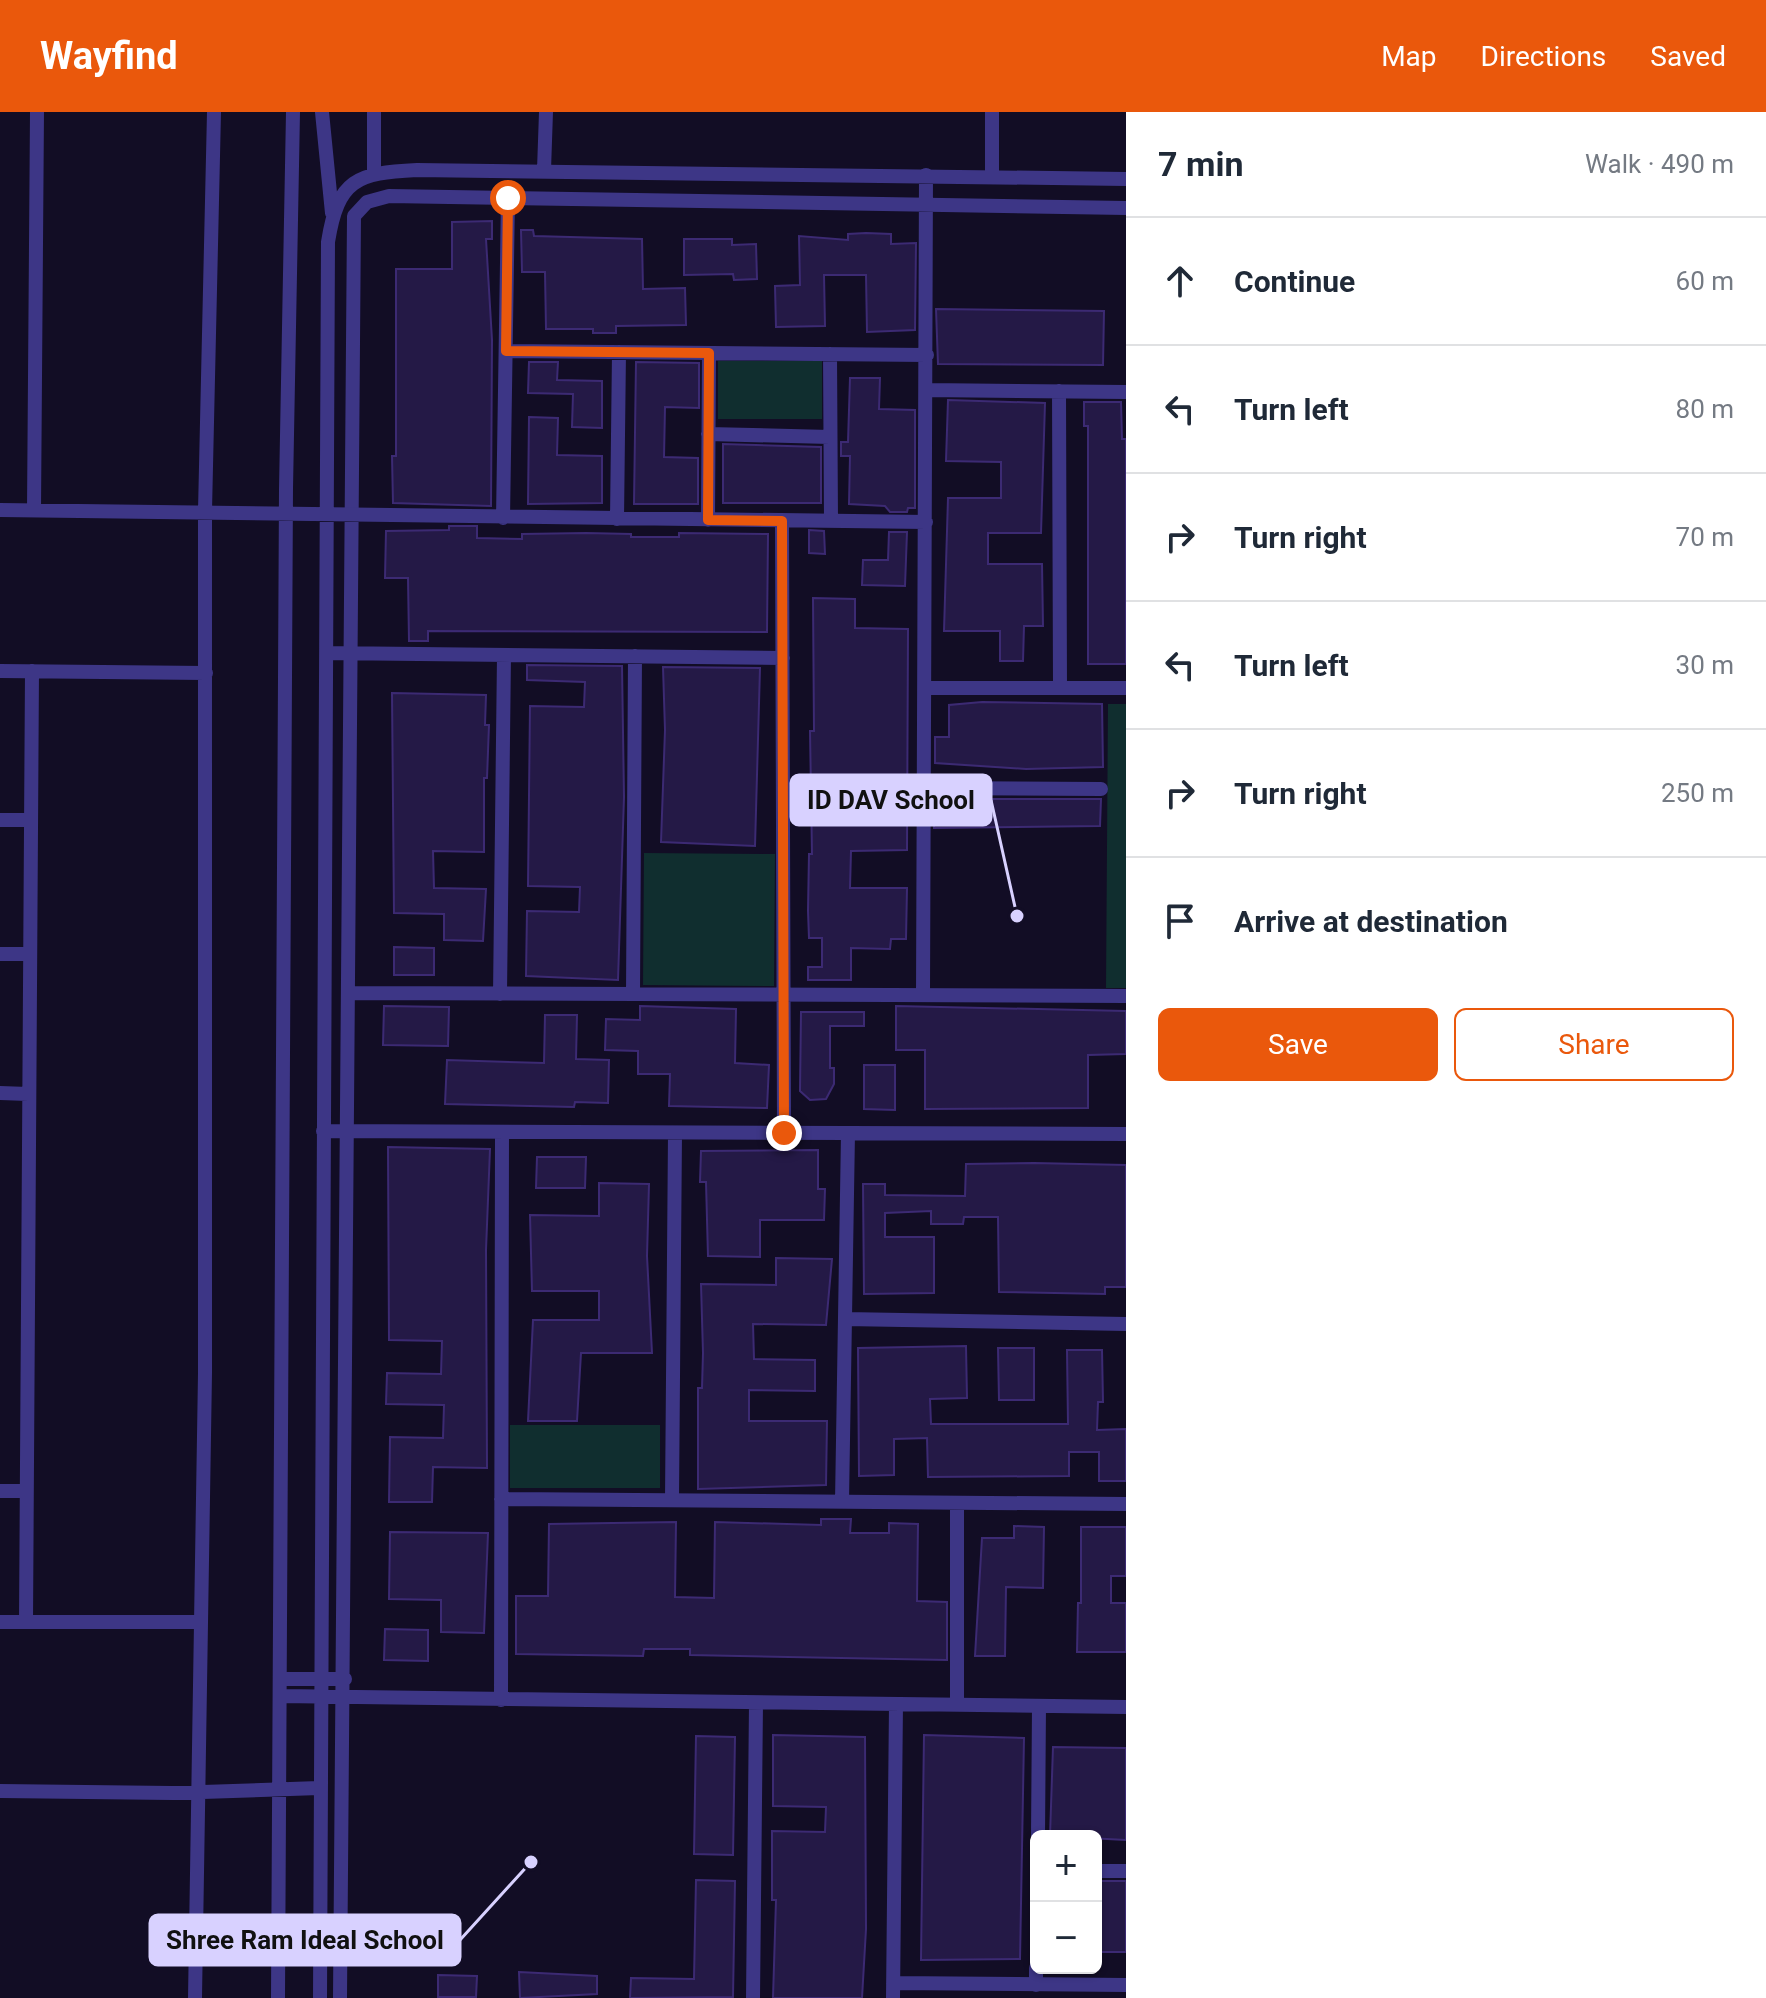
<!DOCTYPE html>
<html lang="en">
<head>
<meta charset="utf-8">
<style>
	:root { --surface:#fff; --page:#f2f2f3; --text:#1f2937; --muted:#747a83; --line:#e0e1e3; --accent:#ea580c }
	body { margin:0; font-family:Roboto,sans-serif; background:var(--page); color:var(--text) }
	.controls { position:absolute; right:24px; bottom:24px; display:grid; overflow:hidden; border-radius:12px; box-shadow:0 2px 6px #0004 }
	.controls button { width:72px; height:72px; display:grid; place-items:center; padding:0; border:0; border-bottom:2px solid var(--line); background:var(--surface); color:var(--text); font:40px sans-serif }
	.stop { position:absolute; width:24px; height:24px; margin:-18px; border:6px solid #ea580c; border-radius:50%; background:#fff }
	.stop.end { background:#ea580c; border-color:#fff; box-shadow:0 2px 8px #0008 }
	.list { margin:0; padding:0; list-style:none }
	h2 { display:flex; justify-content:space-between; align-items:center; height:104px; margin:0; padding:0 32px; font-size:34px }
	h2 small { font-size:26px; font-weight:400; color:var(--muted) }
	.list li { display:grid; grid-template-columns:52px 1fr auto; gap:24px; align-items:center; box-sizing:border-box; height:128px; padding:0 32px; border-top:2px solid var(--line) }
	.list b { display:block; font-size:30px; white-space:nowrap }
	.list em { font-size:26px; font-style:normal; color:var(--muted) }
	.actions { display:flex; gap:16px; padding:24px 32px }
	.actions a { flex:1; padding:18px 0; border:2px solid var(--accent); border-radius:12px; text-align:center; font-size:28px; color:var(--accent) }
	.actions .main { background:var(--accent); color:#fff }
	.icon { flex:none; width:44px; height:44px; fill:none; stroke:currentColor; stroke-width:2; stroke-linecap:round; stroke-linejoin:round }
	.map { position:relative; flex:none; width:1126px; height:1886px; overflow:hidden }
	header { display:flex; align-items:center; gap:48px; box-sizing:border-box; height:112px; padding:0 40px; background:var(--accent); color:#fff }
	header strong { font-size:38px }
	nav { display:flex; gap:44px; margin-inline-start:auto; font-size:28px }
	main { display:flex }
	aside { flex:1; background:var(--surface) }
	.map>svg:first-child { display:block }
	.green { fill:#102e2f }
	.building { fill:#241946; stroke:#3c2a73; stroke-width:2 }
	.lines { fill:none; stroke-linecap:round; stroke-linejoin:round }
	.minor { stroke:#3d3686; stroke-width:14 }
	.route { stroke:#ea580c; stroke-width:10 }
	.leader { fill:none; stroke:#d8d1ff; stroke-width:3 }
	.callout-dot { fill:#d8d1ff; stroke:#120d25; stroke-width:3 }
	.callout { fill:#d8d1ff; stroke:#d8d1ff; stroke-width:3 }
	.callout-label { font-size:26px; text-anchor:middle; font-weight:bold; fill:#111 }
</style>
</head>
<body>
<header>
<strong>Wayfind</strong>
<nav><a>Map</a><a>Directions</a><a>Saved</a></nav>
</header>
<main>
<div class="map">
<svg width="1126" height="1886" viewBox="0 0 1126 1886">
	<rect width="100%" height="100%" fill="#120d25"/>
	<path class="green" d="M718 249H822V307H718Z
		M1108 592H1126V876H1106Z
		M644 741 775 742 774 874 643 873Z
		M510 1313H660V1376H510Z"/>
	<path class="building" d="M492 109V127H486L492 228 491 394 393 391 392 344H396V157H452V110Z
		M521 118H533L534 124 642 127 643 177 685 176 686 213 616 214V221H593V217H546L545 160H522Z
		M866 121 891 122V132L916 131 915 218 867 220 866 163H824L825 214 776 215 775 174 800 173 799 124 848 128V122Z
		M684 127H732V133L756 132 757 167 734 168 733 162 684 163Z
		M936 197 1104 199 1103 253 938 252Z
		M529 250H558L557 268 602 269V316L572 315 573 282 528 281Z
		M636 250 699 251V296L665 295 664 345 698 346V392H634Z
		M850 266H880L879 297 915 298V396H908L907 400H890L885 394 849 392 850 344H841V330H848Z
		M948 288 1045 291 1041 421H988V452H1042L1043 514H1024L1023 549H1000V519H944L948 386H1001V350L946 349Z
		M1084 290H1121L1122 327H1126V552H1088V314H1084Z
		M529 305 558 306 557 343 602 344V391L528 392Z
		M723 332 821 335V391H723Z
		M449 414H477V426L522 427V422L586 421 631 422V425H679V421L768 422 767 520 428 519V529H409L408 466H385L386 419 449 418Z
		M809 418 824 419 825 442 809 441Z
		M889 420H907L905 474 862 473 863 448H888Z
		M813 486 855 487V516L908 517 907 738 851 739 850 776H907L906 827H891L890 837 851 836V868H808V855H822V826H809L808 799 809 742H812L810 619H814Z
		M527 553 622 554 624 685 618 868 526 864 527 799 579 800 580 775 528 774 530 594 584 595 585 570 527 568Z
		M663 555 760 556 755 734 661 730 665 618Z
		M392 581 486 583 485 613H489L487 666H484V740L433 739 434 776 486 777 483 829 444 828V802L394 801Z
		M982 590 1102 592 1103 655 1026 657 935 651V625H949V593Z
		M935 687H1101L1100 714 934 716Z
		M394 835 434 836V863H394Z
		M384 894 449 895 448 934 383 933Z
		M640 894 736 897 735 951 769 953 767 996 669 994 670 962H638V939L605 938 606 907 640 908Z
		M896 894 1126 899V942L1088 943V996L925 997V938H896Z
		M801 900H864V914H830V956H834V972L826 987 810 988 800 979Z
		M545 903H577L576 947 609 948 608 991 575 990 574 995 445 992 447 948 544 951Z
		M864 953H895V998L864 997Z
		M388 1035 490 1037 486 1138 487 1356 433 1355 432 1390H389L390 1325 443 1326 444 1293 386 1292 387 1261 441 1262 442 1229 389 1228Z
		M818 1038V1077H825L824 1108H760V1145L708 1144 706 1070H700L701 1039Z
		M537 1045H586L585 1076H536Z
		M1034 1051 1126 1053V1175H1105V1182L999 1180 998 1105H964L963 1112H931V1099L885 1101V1125H934V1181L864 1182 863 1072H885V1083L965 1084 966 1052Z
		M599 1071 649 1072 647 1144 652 1241H581L577 1309H528L533 1208H599V1179H532L530 1103 599 1104Z
		M776 1146 832 1147 826 1213 753 1212 754 1247 815 1248V1279L749 1278V1309H827L826 1373 698 1377V1276H702L703 1241 701 1172 776 1173Z
		M966 1234 967 1286 930 1287 931 1312H1068L1067 1238H1102L1103 1290H1098L1097 1318 1126 1317V1369H1099V1340H1069V1364L928 1365 927 1326 894 1327V1363L859 1364 858 1236Z
		M998 1236H1034V1288H999Z
		M821 1407H851L850 1421H889V1411L918 1412 917 1489 947 1490V1548L690 1543V1537H644L643 1544 516 1542V1484H548L549 1412 676 1410 675 1485 714 1486 715 1410 821 1413Z
		M1014 1414 1044 1415 1043 1476 1006 1475 1005 1544H975L982 1426H1014Z
		M1081 1415H1126V1464H1111V1491H1126V1540H1077L1078 1491H1081Z
		M390 1420 488 1421 484 1521 441 1520V1488L389 1487Z
		M385 1517 428 1518V1549L384 1548Z
		M773 1623 865 1625 866 1817 862 1886H773L776 1788H772V1719L825 1720 826 1695 773 1694Z
		M924 1623 1024 1626 1020 1847 921 1848Z
		M696 1624 735 1625 733 1743 694 1742Z
		M1053 1635 1126 1636V1728L1050 1724Z
		M696 1768 735 1769 733 1885 630 1886 631 1866 694 1867Z
		M1096 1769H1126V1840H1096Z
		M519 1860 597 1864V1882L520 1886Z
		M438 1863 477 1864 476 1885H438Z"/>
	<g class="lines">
		<path class="minor" d="M322 0 332 101
			M374 0V61
			M544 58 546 0
			M992 64V0
			M506 239 927 243
			M830 242 831 409
			M926 278 1126 280
			M1059 279 1060 576
			M708 322 830 325
			M0 398 926 410
			M34 398 37 0
			M503 406 508 86
			M617 407 619 240
			M708 408 709 241
			M782 409 784 1021
			M327 541 783 546
			M0 559 206 561
			M925 576H1126
			M924 676 1101 677
			M0 708H30
			M0 842H28
			M350 881 1126 884
			M500 882 504 543
			M633 882 635 544
			M923 883 926 63
			M0 981 28 982
			M323 1019 1126 1022
			M845 1207 1126 1212
			M0 1379H26
			M501 1387 1126 1392
			M672 1388 675 1021
			M842 1390 848 1021
			M957 1391V1593
			M0 1510H199
			M26 1510 32 559
			M281 1567H345
			M280 1584 1126 1595
			M501 1588 502 1020
			M0 1679 172 1681 319 1676
			M1038 1724 1039 1594
			M1096 1759H1126
			M893 1871 1126 1873
			M1036 1873V1856
			M195 1886 205 1261V399L214 0
			M278 1886 286 377 293 0
			M320 1886C320 1301 325 716 328 130 338 67 357 61 417 58L1126 67
			M340 1886 354 104 367 90 389 84 1126 96
			M753 1886 756 1591
			M893 1886 896 1592"/>
	</g>
	<g class="lines">
		<path class="route" d="M508 86 506 239 709 241 708 408 782 409 784 1021"/>
	</g>
	<path class="leader" d="M1017 804L991 688M531 1750L460 1828"/>
	<g class="callout-dot">
		<circle cx="1017" cy="804" r="8"/>
		<circle cx="531" cy="1750" r="8"/>
	</g>
	<g class="callout">
		<rect x="791" y="663" width="200" height="50" rx="8"/>
		<rect x="150" y="1803" width="310" height="50" rx="8"/>
	</g>
	<g class="callout-label">
		<text x="891" y="697">ID DAV School</text>
		<text x="305" y="1837">Shree Ram Ideal School</text>
	</g>
</svg>
<div class="controls">
<button>+</button>
<button>−</button>
</div>
<div class="stop" style="left:508px;top:86px"></div>
<div class="stop end" style="left:784px;top:1021px"></div>
</div>
<aside>
<h2>7 min<small>Walk · 490 m</small></h2>
<ul class="list">
<li><svg class="icon" aria-label="ahead" viewBox="0 0 24 24"><path d="M12 20V5M6 11l6-6 6 6"/></svg><div><b>Continue</b></div><em>60 m</em></li>
<li><svg class="icon" aria-label="left" viewBox="0 0 24 24"><path d="M17 20v-9H6M10 6l-5 5 5 5"/></svg><div><b>Turn left</b></div><em>80 m</em></li>
<li><svg class="icon" aria-label="right" viewBox="0 0 24 24"><path d="M7 20v-9h11M14 6l5 5-5 5"/></svg><div><b>Turn right</b></div><em>70 m</em></li>
<li><svg class="icon" aria-label="left" viewBox="0 0 24 24"><path d="M17 20v-9H6M10 6l-5 5 5 5"/></svg><div><b>Turn left</b></div><em>30 m</em></li>
<li><svg class="icon" aria-label="right" viewBox="0 0 24 24"><path d="M7 20v-9h11M14 6l5 5-5 5"/></svg><div><b>Turn right</b></div><em>250 m</em></li>
<li><svg class="icon" aria-label="arrive" viewBox="0 0 24 24"><path d="M6 21V4h12l-3 4 3 4H6"/></svg><div><b>Arrive at destination</b></div></li>
</ul>
<div class="actions"><a class="main">Save</a><a>Share</a></div>
</aside>
</main>
</body>
</html>
